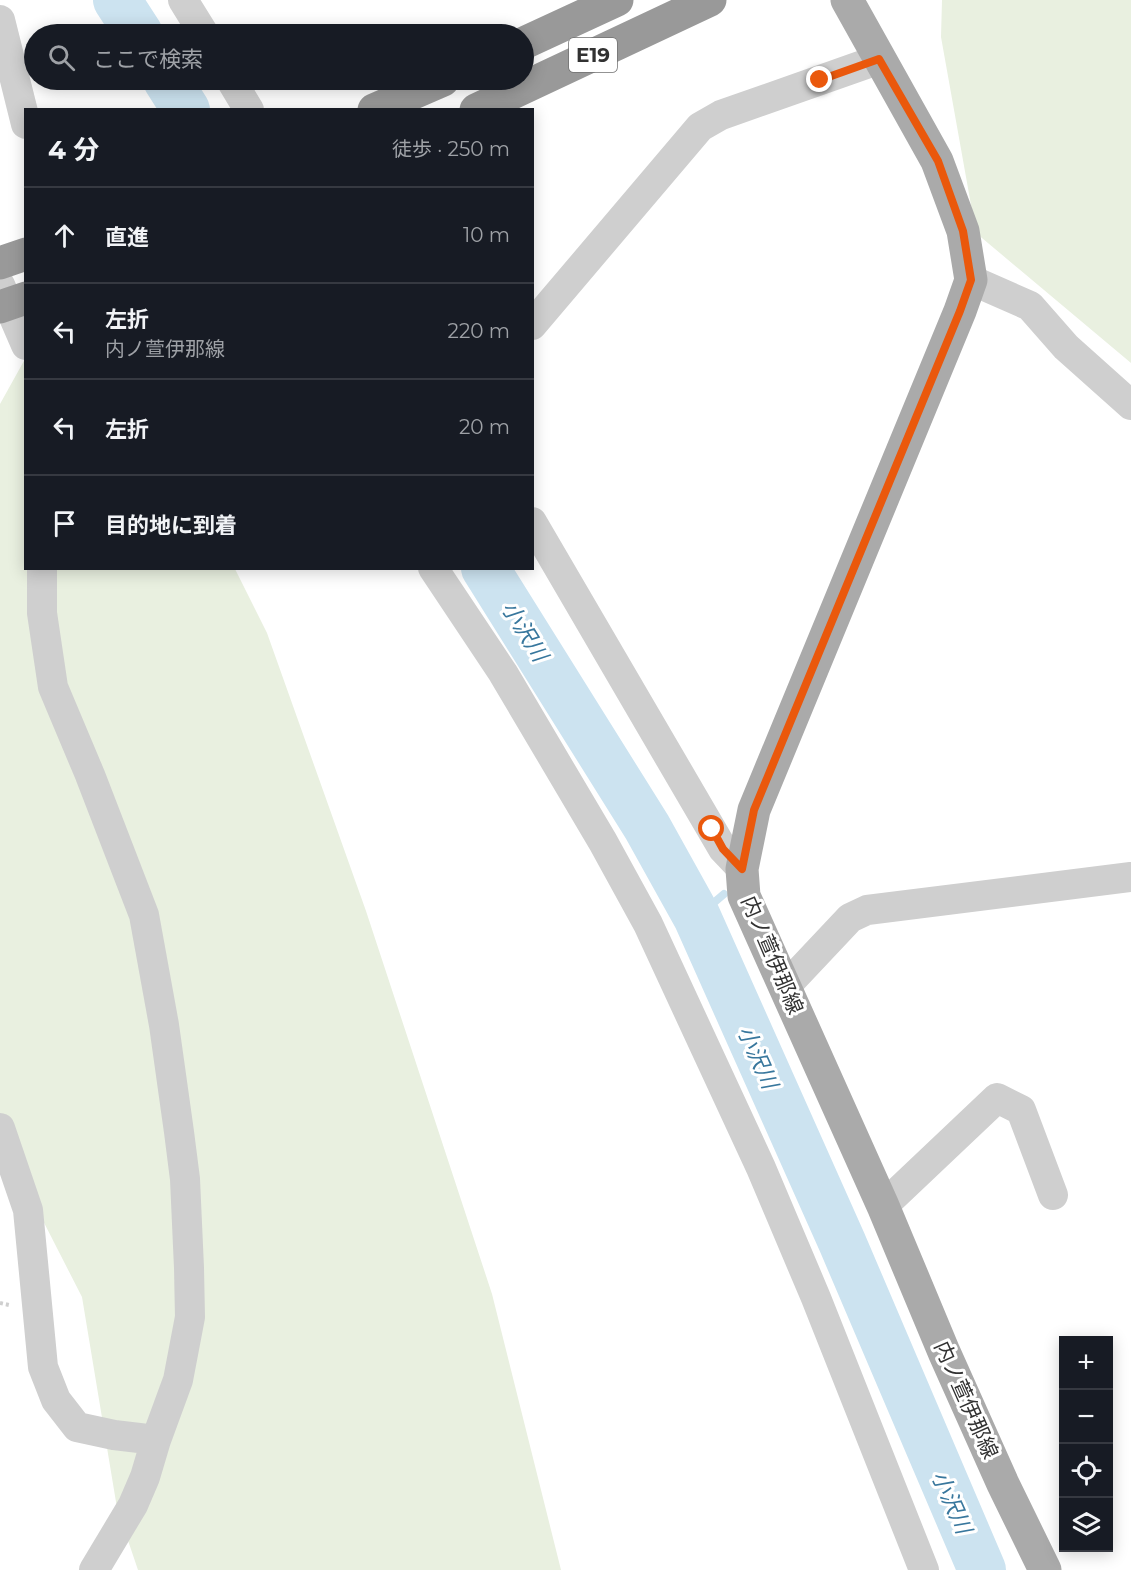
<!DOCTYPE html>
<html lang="ja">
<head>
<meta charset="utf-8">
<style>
	:root { --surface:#171b24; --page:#242831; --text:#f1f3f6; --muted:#9ea1a6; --line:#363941 }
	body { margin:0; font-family:Montserrat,"Noto Sans JP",sans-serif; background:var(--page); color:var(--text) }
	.controls { position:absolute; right:18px; bottom:18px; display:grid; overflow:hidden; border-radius:0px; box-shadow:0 3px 15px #0003 }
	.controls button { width:54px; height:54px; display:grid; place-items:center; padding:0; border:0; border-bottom:2px solid var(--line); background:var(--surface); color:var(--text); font:30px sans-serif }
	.stop { position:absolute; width:18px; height:18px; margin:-14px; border:4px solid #ea580c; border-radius:50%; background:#fff }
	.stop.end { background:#ea580c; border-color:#fff; box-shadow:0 2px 6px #0008 }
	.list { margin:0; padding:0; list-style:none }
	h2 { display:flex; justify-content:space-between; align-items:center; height:78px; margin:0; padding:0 24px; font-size:26px }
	h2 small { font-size:20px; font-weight:400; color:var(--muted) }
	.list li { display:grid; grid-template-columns:39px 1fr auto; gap:18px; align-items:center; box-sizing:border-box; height:96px; padding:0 24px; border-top:2px solid var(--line) }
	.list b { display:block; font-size:22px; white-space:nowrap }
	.list p { margin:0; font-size:20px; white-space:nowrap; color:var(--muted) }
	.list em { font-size:20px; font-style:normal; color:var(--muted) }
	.icon { flex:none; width:33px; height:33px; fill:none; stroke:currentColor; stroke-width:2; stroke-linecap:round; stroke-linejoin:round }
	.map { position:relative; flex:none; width:1131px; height:1570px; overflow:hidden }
	.search { position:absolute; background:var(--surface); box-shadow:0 3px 15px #0003; left:24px; top:24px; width:510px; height:66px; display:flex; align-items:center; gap:15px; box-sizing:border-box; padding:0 21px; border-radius:33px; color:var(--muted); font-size:22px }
	.panel { position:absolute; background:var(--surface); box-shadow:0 3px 15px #0003; left:24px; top:108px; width:510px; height:462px; border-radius:0px }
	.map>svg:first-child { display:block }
	.green { fill:#e9f0e0 }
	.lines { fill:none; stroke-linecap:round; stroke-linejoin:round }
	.stream { stroke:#cce3f0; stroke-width:8 }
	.river { stroke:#cce3f0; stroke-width:48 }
	.path { stroke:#cfcfcf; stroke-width:4; stroke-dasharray:3 3; stroke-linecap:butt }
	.minor { stroke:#cfcfcf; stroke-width:30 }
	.major { stroke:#aaa; stroke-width:33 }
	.highway { stroke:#999; stroke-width:33 }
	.highway-bridge { stroke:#999; stroke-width:33 }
	.route { stroke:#ea580c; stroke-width:8 }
	.labels { text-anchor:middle; stroke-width:6; stroke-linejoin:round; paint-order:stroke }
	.shield { fill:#fff; stroke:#707070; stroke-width:1.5 }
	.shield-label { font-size:20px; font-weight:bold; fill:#323232 }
	.street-label { font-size:21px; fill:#323232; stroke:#fff }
	.water-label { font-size:22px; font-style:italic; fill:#38779d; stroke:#fff }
</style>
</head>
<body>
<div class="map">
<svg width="1131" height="1570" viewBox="0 0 1131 1570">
	<rect width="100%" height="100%" fill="#fff"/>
	<path class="green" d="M942 0H1131V363L976 233 941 37Z
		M25 359 26 568 235 569 267 633 366 911 492 1294 561 1570H138L117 1508 82 1297 14 1164 0 1150V404Z"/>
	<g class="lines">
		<path class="stream" d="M697 917 724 894"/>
		<path class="river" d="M117 0 139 34
			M167 80 186 110
			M485 568 647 827 697 917 842 1242 982 1570"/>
		<path class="path" d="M0 1303 9 1305"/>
		<path class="minor" d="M183 0 204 34
			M0 20 26 124
			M231 80 249 110
			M971 280 1030 306 1066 347 1131 405
			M0 285 26 345
			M532 325 700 127 721 115 880 59
			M532 522 723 849 742 869
			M42 568V613L53 687 90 775 144 915 164 1025 179 1132 185 1179 189 1268 190 1317 178 1380 156 1440 145 1477 133 1505 94 1570
			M433 568 503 673 603 842 648 924 761 1168 816 1298 924 1570
			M785 987 850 918 867 910 1131 877
			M0 1128 28 1210 43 1367 56 1400 77 1427 114 1435 156 1440
			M883 1206 997 1098 1021 1110 1053 1195"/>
		<path class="major" d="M847 0 937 161 963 231 971 280 960 311 754 810 742 869 744 896 883 1206 944 1352 1003 1484 1045 1570"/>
		<path class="highway" d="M524 43 617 0
			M374 110 443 80
			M476 110 710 0
			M0 263 26 254"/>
		<path class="highway-bridge" d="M0 307 26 298"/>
	</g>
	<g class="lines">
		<path class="route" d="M712 829 723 849 742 869 754 810 960 311 971 280 963 231 938 161 879 59 820 80"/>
	</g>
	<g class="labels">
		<rect class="shield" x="569" y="38" width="48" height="34" rx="4.5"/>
		<g class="shield-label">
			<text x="593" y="62">E19</text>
		</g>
		<g class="street-label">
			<text transform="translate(772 955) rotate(67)" y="7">内ノ萱伊那線</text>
			<text transform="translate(966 1400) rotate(66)" y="7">内ノ萱伊那線</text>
		</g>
		<g class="water-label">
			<text transform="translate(525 631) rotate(58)" y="8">小沢川</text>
			<text transform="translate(758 1057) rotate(66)" y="8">小沢川</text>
			<text transform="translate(952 1502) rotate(66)" y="8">小沢川</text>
		</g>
	</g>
</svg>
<div class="controls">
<button>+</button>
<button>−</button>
<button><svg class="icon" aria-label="locate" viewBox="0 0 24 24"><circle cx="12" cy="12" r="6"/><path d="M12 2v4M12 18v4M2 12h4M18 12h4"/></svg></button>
<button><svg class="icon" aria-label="layers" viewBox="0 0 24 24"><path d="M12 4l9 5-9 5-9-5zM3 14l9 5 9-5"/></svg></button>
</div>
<div class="stop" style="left:712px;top:829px"></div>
<div class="stop end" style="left:820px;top:80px"></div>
<div class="search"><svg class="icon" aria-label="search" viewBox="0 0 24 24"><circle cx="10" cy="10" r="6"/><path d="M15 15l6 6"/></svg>ここで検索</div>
<section class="panel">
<h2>4 分<small>徒歩 · 250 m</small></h2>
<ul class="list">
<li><svg class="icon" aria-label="ahead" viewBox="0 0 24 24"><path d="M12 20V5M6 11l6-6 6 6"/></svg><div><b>直進</b></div><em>10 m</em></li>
<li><svg class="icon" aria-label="left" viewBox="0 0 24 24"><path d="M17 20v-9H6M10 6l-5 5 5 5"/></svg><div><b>左折</b><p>内ノ萱伊那線</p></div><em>220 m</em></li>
<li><svg class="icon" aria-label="left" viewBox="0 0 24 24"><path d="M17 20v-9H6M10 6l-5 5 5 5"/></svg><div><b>左折</b></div><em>20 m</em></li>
<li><svg class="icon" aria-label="arrive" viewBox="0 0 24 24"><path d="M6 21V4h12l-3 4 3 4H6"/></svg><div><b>目的地に到着</b></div></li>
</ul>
</section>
</div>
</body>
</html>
